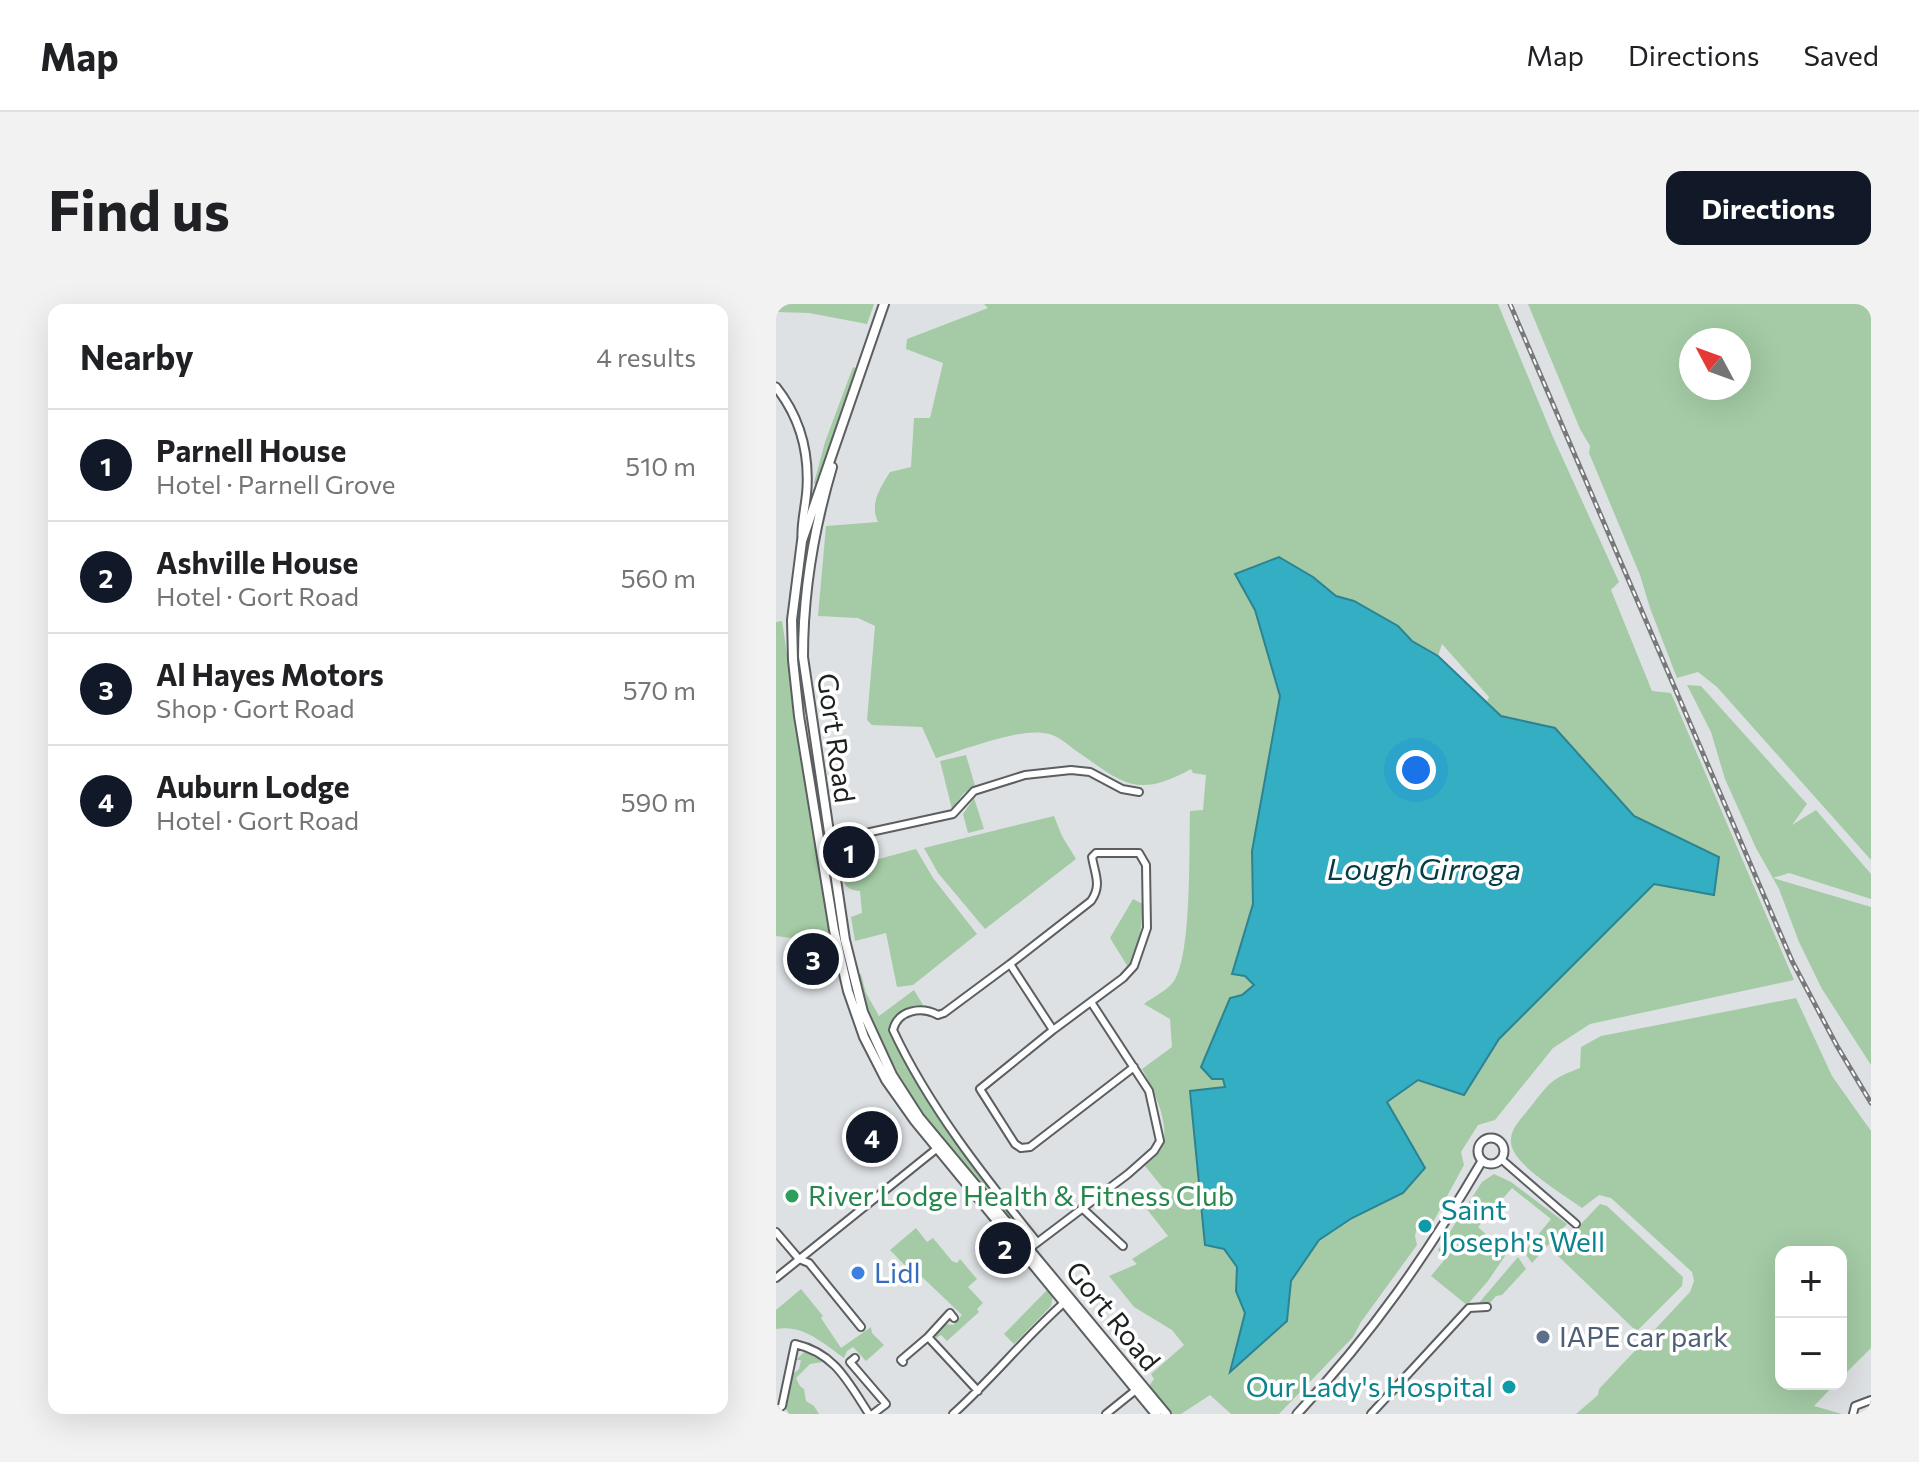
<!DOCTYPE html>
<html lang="en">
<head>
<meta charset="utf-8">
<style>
	:root { --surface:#fff; --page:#f2f2f2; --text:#202124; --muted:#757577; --line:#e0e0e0; --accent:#111827 }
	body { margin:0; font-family:Commissioner,sans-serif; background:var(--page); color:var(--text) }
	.controls { position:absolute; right:24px; bottom:24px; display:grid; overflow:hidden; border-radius:16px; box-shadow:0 8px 32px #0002 }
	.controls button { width:72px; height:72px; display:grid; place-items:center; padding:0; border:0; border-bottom:2px solid var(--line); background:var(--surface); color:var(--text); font:40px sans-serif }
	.compass { position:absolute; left:903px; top:24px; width:72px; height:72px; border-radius:50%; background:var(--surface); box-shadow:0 8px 32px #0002; rotate:311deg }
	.you { position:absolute; left:640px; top:466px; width:28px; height:28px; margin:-20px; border:6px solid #fff; border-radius:50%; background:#1a73e8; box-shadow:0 0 0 12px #1a73e833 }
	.badge { display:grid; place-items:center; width:52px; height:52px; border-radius:50%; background:var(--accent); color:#fff; font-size:26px; font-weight:700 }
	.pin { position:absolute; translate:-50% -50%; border:4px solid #fff; box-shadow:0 2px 8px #0006 }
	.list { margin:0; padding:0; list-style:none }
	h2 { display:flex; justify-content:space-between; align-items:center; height:104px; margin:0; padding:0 32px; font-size:34px }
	h2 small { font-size:26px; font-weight:400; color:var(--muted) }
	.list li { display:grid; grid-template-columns:52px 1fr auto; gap:24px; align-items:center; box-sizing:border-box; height:112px; padding:0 32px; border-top:2px solid var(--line) }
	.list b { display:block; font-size:30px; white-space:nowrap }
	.list p { margin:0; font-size:26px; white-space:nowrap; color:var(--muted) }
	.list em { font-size:26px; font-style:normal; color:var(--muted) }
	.map { position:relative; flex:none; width:1095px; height:1110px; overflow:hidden; border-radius:16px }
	header { display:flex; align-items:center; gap:48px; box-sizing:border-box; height:112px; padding:0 40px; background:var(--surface); border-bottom:2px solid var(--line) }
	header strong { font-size:38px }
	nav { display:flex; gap:44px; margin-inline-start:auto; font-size:28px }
	.intro { display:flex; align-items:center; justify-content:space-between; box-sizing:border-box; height:192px; padding:0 48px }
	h1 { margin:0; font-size:56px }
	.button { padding:20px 36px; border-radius:16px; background:var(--accent); color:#fff; font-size:28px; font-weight:700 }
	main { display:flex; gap:48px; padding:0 48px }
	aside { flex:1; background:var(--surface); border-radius:16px; box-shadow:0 8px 32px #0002 }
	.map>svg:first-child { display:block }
	.green { fill:#a4cba5; fill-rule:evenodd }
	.water { fill:#33aec3; stroke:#2d8392; stroke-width:2 }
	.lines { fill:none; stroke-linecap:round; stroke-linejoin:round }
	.minor-casing { stroke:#5c5f61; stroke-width:10 }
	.tertiary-casing { stroke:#5c5f61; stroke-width:11 }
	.secondary-casing { stroke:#5c5f61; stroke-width:12 }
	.minor { stroke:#fff; stroke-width:6 }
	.tertiary { stroke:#fff; stroke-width:7 }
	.secondary { stroke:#fff; stroke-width:8 }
	.rail-casing { stroke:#77797a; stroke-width:5 }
	.rail { stroke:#fff; stroke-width:2; stroke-dasharray:6; stroke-linecap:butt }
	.leisure-dot { fill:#2e9e5b; stroke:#fff; stroke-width:3 }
	.culture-dot { fill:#0f9aa8; stroke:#fff; stroke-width:3 }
	.shop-dot { fill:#3f7fe0; stroke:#fff; stroke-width:3 }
	.service-dot { fill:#5c6f8a; stroke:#fff; stroke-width:3 }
	.labels { text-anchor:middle; stroke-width:7; stroke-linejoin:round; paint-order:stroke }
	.street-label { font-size:28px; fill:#1e2020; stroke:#fff }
	.leisure-label { font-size:28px; fill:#27864d; stroke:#fff; text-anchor:start }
	.culture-label { font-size:28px; fill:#0d838f; stroke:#fff; text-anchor:start }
	.shop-label { font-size:28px; fill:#366cbe; stroke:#fff; text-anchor:start }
	.service-label { font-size:28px; fill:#4e5e75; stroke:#fff; text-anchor:start }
	.water-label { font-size:30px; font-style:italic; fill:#053d46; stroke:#fff }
</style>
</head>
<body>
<header>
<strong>Map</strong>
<nav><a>Map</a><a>Directions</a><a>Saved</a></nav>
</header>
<div class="intro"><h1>Find us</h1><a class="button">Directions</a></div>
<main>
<aside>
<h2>Nearby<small>4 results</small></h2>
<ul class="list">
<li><span class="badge">1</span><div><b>Parnell House</b><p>Hotel · Parnell Grove</p></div><em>510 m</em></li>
<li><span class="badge">2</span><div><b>Ashville House</b><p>Hotel · Gort Road</p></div><em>560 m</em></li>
<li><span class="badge">3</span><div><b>Al Hayes Motors</b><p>Shop · Gort Road</p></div><em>570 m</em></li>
<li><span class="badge">4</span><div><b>Auburn Lodge</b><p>Hotel · Gort Road</p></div><em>590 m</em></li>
</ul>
</aside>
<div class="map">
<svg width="1095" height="1110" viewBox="0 0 1095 1110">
	<rect width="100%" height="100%" fill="#dee1e4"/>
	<path class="green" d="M0 0H98L91 20 33 9 0 8Z
		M208 0H722L777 133 843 278 835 286 876 387 895 389 1018 676 814 720 777 744 719 816 702 821 685 848 688 861 655 922 642 920 639 932 641 941 585 1018 577 1033 503 1110H455L434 1091 405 1110H396L373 1082 378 1075 375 1070 408 1041 396 1026 358 1003 333 972 361 960 356 955 392 932 370 904 391 889 369 862C375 856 383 851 386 843 395 821 377 784 366 765L396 743 394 715 368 700C377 693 392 686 398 677 416 652 413 541 414 507L427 506 430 471 417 469 415 465C359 496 346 478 299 446 291 440 282 432 273 430 247 422 188 446 160 454L146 423 96 421 91 416 99 322 82 314 42 312 50 222 102 218C93 199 105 183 114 168L135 163 138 114H154L167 59 130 45 131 35 212 4ZM460 270 537 273 560 292 578 297 622 322 636 337 662 352 666 340 713 393 711 397 725 412 779 424 858 512 943 553 938 590 878 580 723 735 688 791 642 776 610 798 627 889 576 914 543 936 515 977 511 1017 456 1067 469 1009 460 987 461 963 448 945 429 941 414 787 449 783 447 775 466 691 478 681 469 672 457 669 477 600 476 547 504 392 479 306Z
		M752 0H1095V556L941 383 922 368 901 374 874 304 864 271 813 149 814 142 804 125ZM963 36V84H915V36Z
		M77 63 81 65 40 181 38 179 49 138Z
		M6 317 54 632 37 637 0 632V318Z
		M911 381 925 382 1031 500 1016 521 1040 506 1095 570V595L1013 569 997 574 1095 603V761L1046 685 1023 638 1003 585 980 544 949 475 935 428Z
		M190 451 199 482 188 489 176 505 164 457Z
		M198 494 208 525 192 529 187 510Z
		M278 512 286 532 300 555 209 625 162 569 148 544Z
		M140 545 157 574 201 630 137 681 121 683 110 629 79 637 75 613 86 609 84 587C69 586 67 579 65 565Z
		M357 595 367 600C365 623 365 643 352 663L334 634Z
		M85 670 90 689 103 712 138 686 147 701C134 703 117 711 113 725L114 729 147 787 192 857 253 934V938H250C183 856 107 776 81 671Z
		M1020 694 1056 772 1095 827V1044L1065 1074V948H1005V1080H1059L1038 1102 1066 1110H800L822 1091 823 1085 914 988 918 977 916 968 835 894 823 891 806 904C789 891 735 860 735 838 734 825 745 815 752 806 773 780 772 776 804 764L805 743 825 732Z
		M718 870 735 878 791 920 756 959 748 948 775 915 736 884 702 923 731 949 712 977 691 1001 655 972 670 954 662 946 706 878Z
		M824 900 831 902 907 973 906 982 862 1026 857 1024 780 950 781 945Z
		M140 924 151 938 157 934 176 957 181 959 184 955 201 975 192 983 207 999 201 1005 203 1008 171 1037 165 1031 160 1034V1031L169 1020 177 1021 186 1011 145 972 143 976 114 946Z
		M742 953 750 965 726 991 720 992 714 999 702 1000Z
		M25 985 47 1012 45 1014 65 1044 95 1023 96 1029 108 1041 90 1057 77 1043 71 1047 68 1054C47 1039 27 1020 0 1025V1006Z
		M272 985 277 991 275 1002 238 1040 228 1030Z
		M28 1048 35 1049 47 1058 34 1060 20 1074 24 1082 28 1085 30 1097 38 1102 43 1110H13L10 1105 17 1070 23 1065 25 1056H20Z"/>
	<path class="water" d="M503 253 537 273 560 292 578 297 622 322 636 337 662 352 725 412 779 424 858 512 943 553 938 591 878 580 723 735 688 791 642 776 611 798 649 864 627 889 576 914 543 936 515 977 511 1017 454 1068 469 1009 460 987 461 963 448 945 429 941 414 787 449 783 447 775H436L425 763 454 694 466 691 478 681 469 672 456 670 477 600 476 547 504 392 479 306 459 270Z"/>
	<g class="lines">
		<g class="minor-casing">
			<path id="minor" d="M44 539 177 510 198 487 249 471 295 466 314 468 346 485 363 488
				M234 660 315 597C326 581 319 571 316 553L320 549H363L370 561 371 624 358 662 347 674 277 726 204 785 239 840 245 844 254 843 358 763
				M725 855 800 920
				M306 904 347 942
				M0 928 23 955 33 959 85 1023
				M261 938C208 872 153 803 117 726 122 706 145 702 162 711L168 709 234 660 277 726
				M250 947 352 870 378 847 384 837 373 787 315 698
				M0 974 164 842
				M152 1033 202 1087
				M79 1054 74 1058 110 1100 97 1110
				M127 1058 125 1056 152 1033 174 1009 178 1014
				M0 1107 6 1102 19 1040C59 1049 72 1078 93 1110
				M177 1110C217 1074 250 1032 291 996
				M330 1110 361 1085
				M595 1110 693 1004 711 1003
				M1077 1110 1079 1102 1095 1096"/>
		</g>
		<g class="tertiary-casing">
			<path id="tertiary" d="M0 83C23 112 33 147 31 184 30 202 25 218 26 235
				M702 847a13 13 0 1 1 26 0a13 13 0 1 1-26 0Z
				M521 1110C596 1030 651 951 706 857"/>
		</g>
		<g class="secondary-casing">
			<path id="secondary" d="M108 0 26 237 16 316 17 356 23 412 58 626 72 687 88 733 110 776 139 817 380 1110
				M56 163C38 224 27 288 27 353L69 636 87 708 116 771 143 813 390 1110"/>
		</g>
		<use href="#minor" class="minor"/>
		<use href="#tertiary" class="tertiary"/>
		<use href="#secondary" class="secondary"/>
		<g class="rail-casing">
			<path id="rail" d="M734 0 1016 657 1061 742 1095 799"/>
		</g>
		<use href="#rail" class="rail"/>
	</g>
	<circle class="leisure-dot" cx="16" cy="892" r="8"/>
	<g class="culture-dot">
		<circle cx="649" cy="922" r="8"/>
		<circle cx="733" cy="1083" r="8"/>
	</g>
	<circle class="shop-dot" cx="82" cy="969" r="8"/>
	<circle class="service-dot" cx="767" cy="1033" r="8"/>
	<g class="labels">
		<g class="street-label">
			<text transform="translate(60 434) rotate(82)" y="10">Gort Road</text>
			<text transform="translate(337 1012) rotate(51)" y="10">Gort Road</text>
		</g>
		<g class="leisure-label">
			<text x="32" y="902">River Lodge Health &amp; Fitness Club</text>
		</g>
		<g class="culture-label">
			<text x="665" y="916">Saint<tspan x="665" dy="32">Joseph's Well</tspan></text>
			<text x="717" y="1093" text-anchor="end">Our Lady's Hospital</text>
		</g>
		<g class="shop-label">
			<text x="98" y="979">Lidl</text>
		</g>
		<g class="service-label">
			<text x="783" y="1043">IAPE car park</text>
		</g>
		<g class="water-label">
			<text x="648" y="576">Lough Girroga</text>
		</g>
	</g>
</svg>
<div class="controls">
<button>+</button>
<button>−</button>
</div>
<svg class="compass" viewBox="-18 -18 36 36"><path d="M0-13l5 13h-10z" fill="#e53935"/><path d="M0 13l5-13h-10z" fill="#757577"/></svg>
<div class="you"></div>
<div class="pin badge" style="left:73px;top:548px">1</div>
<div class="pin badge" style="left:229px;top:944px">2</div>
<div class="pin badge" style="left:37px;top:655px">3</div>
<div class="pin badge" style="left:96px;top:833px">4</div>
</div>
</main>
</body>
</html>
